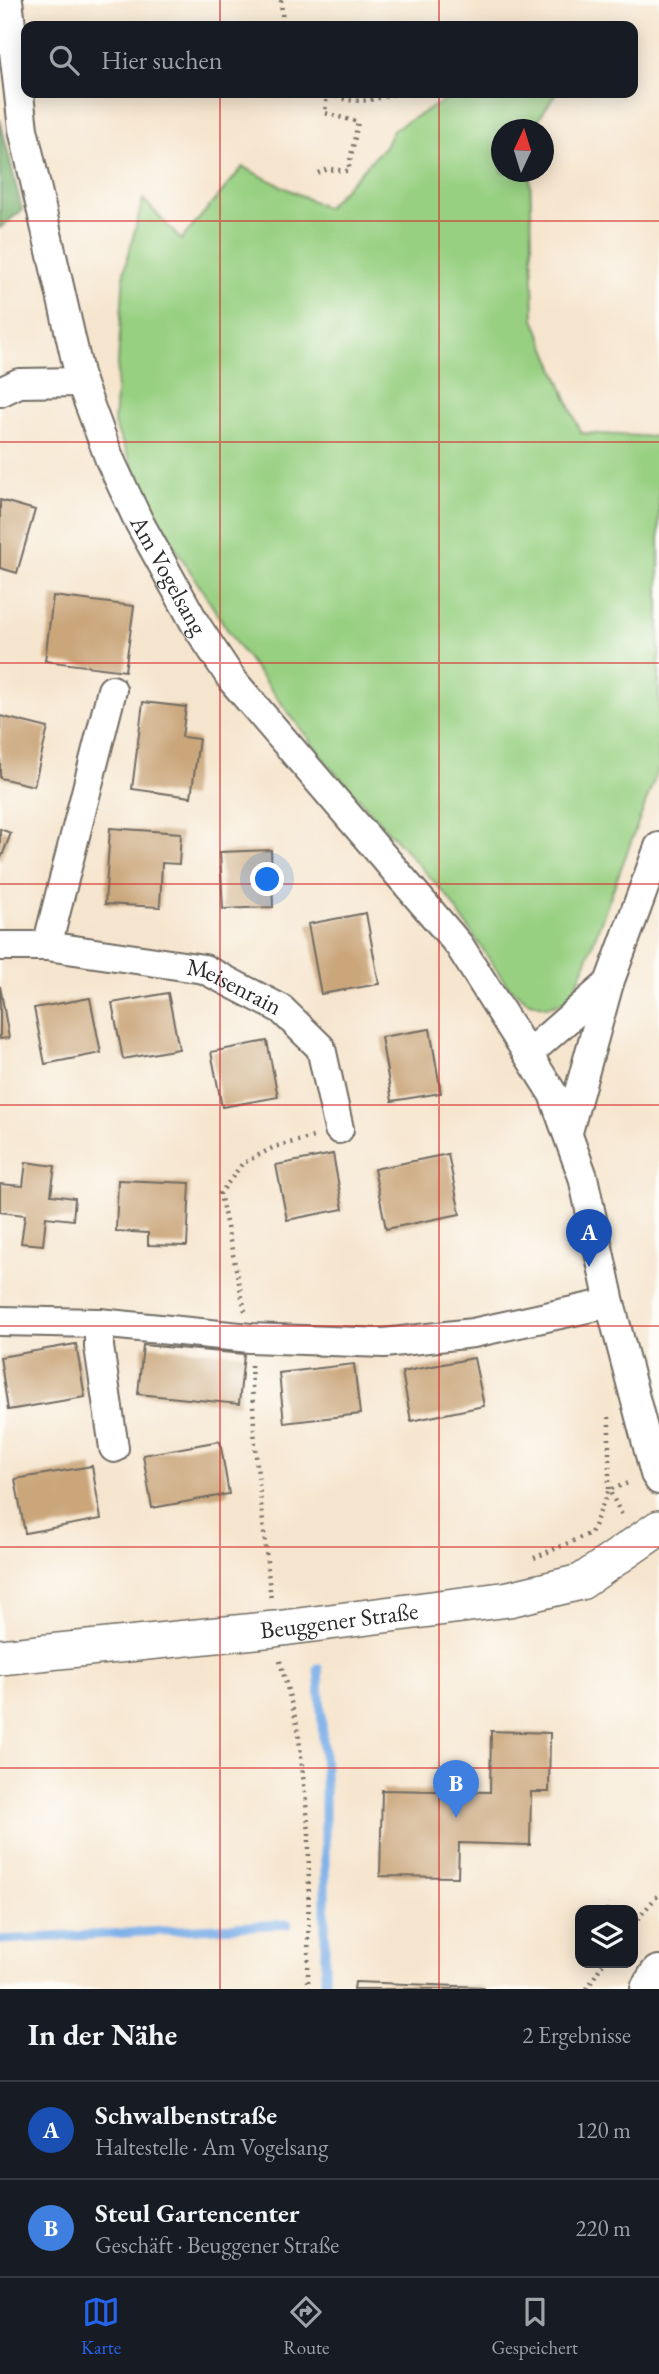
<!DOCTYPE html>
<html lang="de">
<head>
<meta charset="utf-8">
<style>
	:root { --surface:#171b24; --page:#242831; --text:#f1f3f6; --muted:#9ea1a6; --line:#363941; --accent:#2563eb }
	body { margin:0; font-family:"EB Garamond",serif; background:var(--page); color:var(--text) }
	.controls { position:absolute; right:21px; bottom:21px; display:grid; overflow:hidden; border-radius:14px; box-shadow:0 4px 18px #0003 }
	.controls button { width:63px; height:63px; display:grid; place-items:center; padding:0; border:0; border-bottom:2px solid var(--line); background:var(--surface); color:var(--text); font:35px sans-serif }
	.compass { position:absolute; left:491px; top:119px; width:63px; height:63px; border-radius:50%; background:var(--surface); box-shadow:0 4px 18px #0003; rotate:4deg }
	.you { position:absolute; left:268px; top:880px; width:24px; height:24px; margin:-18px; border:5px solid #fff; border-radius:50%; background:#1a73e8; box-shadow:0 0 0 10px #1a73e833 }
	.badge { display:grid; place-items:center; width:46px; height:46px; border-radius:50%; background:var(--accent); color:#fff; font-size:23px; font-weight:700 }
	.pin { position:absolute; translate:-50% -58px; filter:drop-shadow(0 2px 4px #0008) }
	.pin::after { content:''; position:absolute; top:37px; width:24px; height:21px; background:inherit; clip-path:polygon(0 0,100% 0,50% 100%) }
	.list { margin:0; padding:0; list-style:none }
	h2 { display:flex; justify-content:space-between; align-items:center; height:91px; margin:0; padding:0 28px; font-size:30px }
	h2 small { font-size:23px; font-weight:400; color:var(--muted) }
	.list li { display:grid; grid-template-columns:46px 1fr auto; gap:21px; align-items:center; box-sizing:border-box; height:98px; padding:0 28px; border-top:2px solid var(--line) }
	.list b { display:block; font-size:26px; white-space:nowrap }
	.list p { margin:0; font-size:23px; white-space:nowrap; color:var(--muted) }
	.list em { font-size:23px; font-style:normal; color:var(--muted) }
	.icon { flex:none; width:38px; height:38px; fill:none; stroke:currentColor; stroke-width:2; stroke-linecap:round; stroke-linejoin:round }
	.map { position:relative; flex:none; width:659px; height:1989px; overflow:hidden }
	.search { position:absolute; background:var(--surface); box-shadow:0 4px 18px #0003; left:21px; right:21px; top:21px; height:77px; display:flex; align-items:center; gap:18px; box-sizing:border-box; padding:0 24px; border-radius:14px; color:var(--muted); font-size:26px }
	.sheet { height:287px; background:var(--surface) }
	nav { display:flex; justify-content:space-around; align-items:center; box-sizing:border-box; height:98px; border-top:2px solid var(--line); background:var(--surface); font-size:19px; color:var(--muted) }
	nav a { display:grid; justify-items:center; gap:4px }
	nav .on { color:var(--accent) }
	.map>svg:first-child { display:block }
	.green { fill:#98d082; stroke:#627e56; stroke-width:2 }
	.forest { fill:#7ab270; stroke:#526e4e; stroke-width:2 }
	.lines { fill:none; stroke-linecap:round; stroke-linejoin:round }
	.stream { stroke:#7bafe8; stroke-width:9 }
	.building { fill:#caa67a }
	.minor-casing { stroke:#726c64; stroke-width:32 }
	.tertiary-casing { stroke:#726c64; stroke-width:38 }
	.primary-casing { stroke:#726c64; stroke-width:42 }
	.path { stroke:#726c64; stroke-width:4.5; stroke-dasharray:2 5; stroke-linecap:butt }
	.minor { stroke:#fff; stroke-width:28 }
	.tertiary { stroke:#fff; stroke-width:35 }
	.primary { stroke:#fff; stroke-width:38 }
	.grid { fill:none; stroke:#d62828; stroke-width:2; stroke-opacity:0.55 }
	.labels { text-anchor:middle; stroke-width:5; stroke-linejoin:round; paint-order:stroke }
	.street-label { font-size:24px; fill:#2b2b2b; stroke:#fdfcf7 }
</style>
</head>
<body>
<div class="map">
<svg width="659" height="1989" viewBox="0 0 659 1989">
	<rect width="100%" height="100%" fill="#fdfcf7"/>
	<filter id="ink" filterUnits="userSpaceOnUse"><feTurbulence type="fractalNoise" baseFrequency=".0143" numOctaves="2"/><feDisplacementMap in="SourceGraphic" scale="14" xChannelSelector="R" yChannelSelector="G"/><feConvolveMatrix kernelMatrix="1 2 1 2 8 2 1 2 1" color-interpolation-filters="sRGB"/></filter>
	<filter id="wash" filterUnits="userSpaceOnUse"><feTurbulence type="fractalNoise" baseFrequency=".00686" numOctaves="4" result="noise"/><feDisplacementMap in="SourceGraphic" scale="28" xChannelSelector="R" yChannelSelector="G"/><feGaussianBlur stdDeviation="1.57" result="paint"/><feColorMatrix in="noise" values="0 0 0 0 0 0 0 0 0 0 0 0 0 0 0 0 0 1.4 0 .05"/><feComposite in="paint" operator="in"/></filter>
	<g filter="url(#wash)">
		<rect width="100%" height="100%" fill="#f6e5ce"/>
		<path class="green" d="M458 93H556L532 129 502 130V172H530L534 319 581 433 659 437V767L579 980 567 1001 546 1007 527 1001 507 985 447 896 330 767 235 642 154 514 114 424 124 272 143 199 181 240 243 167 326 208 385 146 394 129Z"/>
		<path class="forest" d="M0 119 22 210 0 228Z"/>
		<g class="lines">
			<path class="stream" d="M318 1668 325 1769V1989
				M0 1940 288 1924"/>
		</g>
		<g id="blocks">
			<path class="building" d="M0 500 35 510 17 573 0 568Z
				M53 596 134 606 125 671 45 661Z
				M143 702 186 707 182 737 199 739 191 797 132 789Z
				M0 716 48 728 34 786 0 778Z
				M110 828 181 833 179 864 162 863 160 907 105 904Z
				M0 829 11 833 0 861Z
				M271 850 273 907 223 909 220 852Z
				M366 913 379 984 321 994 308 924Z
				M0 986 9 1038 0 1039Z
				M168 993 179 1049 123 1059 112 1003Z
				M90 998 101 1053 45 1064 34 1008Z
				M430 1029 441 1093 392 1101 381 1037Z
				M267 1041 278 1097 222 1107 211 1052Z
				M333 1154 343 1209 287 1220 276 1165Z
				M448 1154 460 1214 386 1229 374 1169Z
				M26 1162 55 1166 51 1195 75 1198 73 1220 46 1217 43 1245 21 1243 25 1215 0 1212V1184L23 1186Z
				M118 1180 190 1183 187 1246 148 1245V1233L116 1231Z
				M76 1344 85 1397 8 1410 0 1357Z
				M143 1345 244 1354 239 1404 138 1394Z
				M474 1358 484 1406 411 1421 402 1372Z
				M354 1364 360 1414 284 1423 279 1373Z
				M220 1441 229 1494 152 1508 143 1455Z
				M92 1466 101 1519 25 1533 15 1479Z
				M491 1731 550 1733 549 1792H531L530 1845 459 1843 458 1877 380 1876 382 1790 490 1792Z
				M355 1982 483 1987V1989H354Z"/>
		</g>
	</g>
	<g filter="url(#ink)">
		<use href="#blocks" fill-opacity="0" stroke="#726c64" stroke-width="2"/>
		<g class="lines">
			<g class="minor-casing">
				<g id="minor">
					<path id="s1" d="M8 0 23 129 81 382 110 460 139 522 196 625 233 681 459 945 553 1094 583 1177 610 1303 655 1474 659 1480"/>
					<path d="M0 392 19 383 81 382"/>
					<path id="s2" d="M0 946H47L204 969 281 1009 321 1048 339 1129"/>
					<path d="M47 946 112 690"/>
					<path d="M528 1054 609 983"/>
					<path d="M568 1132 609 983 659 847"/>
					<path d="M0 1321 99 1323 250 1338 384 1343 473 1333 610 1303"/>
					<path d="M99 1323V1347L114 1448"/>
				</g>
			</g>
			<g class="tertiary-casing">
				<g id="tertiary">
					<path id="s3" d="M0 1657 275 1629 509 1599 581 1582 659 1528"/>
				</g>
			</g>
			<g class="primary-casing">
				<path id="primary" d="M650 1989 659 1975"/>
			</g>
			<path class="path" d="M281 0 283 26
				M330 93C352 106 374 100 397 93
				M318 173 328 169 348 171 358 122 325 113 327 93
				M245 1311 220 1194 242 1164 274 1147 313 1137
				M251 1365 255 1446 271 1600
				M609 1417V1490L623 1517
				M534 1558 591 1533 609 1490 631 1482
				M280 1661 298 1728 309 1832 308 1989
				M607 1910 608 1903
				M633 1924 659 1894
				M587 1989 603 1963"/>
			<use href="#minor" class="minor"/>
			<use href="#tertiary" class="tertiary"/>
			<use href="#primary" class="primary"/>
		</g>
	</g>
	<path class="grid" d="M220 0V26M439 0V26M220 93V1989M439 93V1989M0 221H659M0 442H659M0 663H659M0 884H659M0 1105H659M0 1326H659M0 1547H659M0 1768H659"/>
	<g class="labels">
		<g class="street-label">
			<text dy="8" stroke="none"><textPath href="#s1" startOffset="602">Am Vogelsang</textPath></text>
			<text dy="8" stroke="none"><textPath href="#s2" startOffset="240">Meisenrain</textPath></text>
			<text dy="8" stroke="none"><textPath href="#s3" startOffset="341">Beuggener Straße</textPath></text>
		</g>
	</g>
</svg>
<div class="controls">
<button><svg class="icon" aria-label="layers" viewBox="0 0 24 24"><path d="M12 4l9 5-9 5-9-5zM3 14l9 5 9-5"/></svg></button>
</div>
<svg class="compass" viewBox="-18 -18 36 36"><path d="M0-13l5 13h-10z" fill="#e53935"/><path d="M0 13l5-13h-10z" fill="#9ea1a6"/></svg>
<div class="you"></div>
<div class="pin badge" style="left:589px;top:1267px;background:#1a4fb4">A</div>
<div class="pin badge" style="left:456px;top:1818px;background:#3f7fe0">B</div>
<div class="search"><svg class="icon" aria-label="search" viewBox="0 0 24 24"><circle cx="10" cy="10" r="6"/><path d="M15 15l6 6"/></svg>Hier suchen</div>
</div>
<section class="sheet">
<h2>In der Nähe<small>2 Ergebnisse</small></h2>
<ul class="list">
<li><span class="badge" style="background:#1a4fb4">A</span><div><b>Schwalbenstraße</b><p>Haltestelle · Am Vogelsang</p></div><em>120 m</em></li>
<li><span class="badge" style="background:#3f7fe0">B</span><div><b>Steul Gartencenter</b><p>Geschäft · Beuggener Straße</p></div><em>220 m</em></li>
</ul>
</section>
<nav>
<a class="on"><svg class="icon" aria-label="map" viewBox="0 0 24 24"><path d="M3 6l6-2 6 2 6-2v14l-6 2-6-2-6 2zM9 4v14M15 6v14"/></svg>Karte</a>
<a><svg class="icon" aria-label="directions" viewBox="0 0 24 24"><path d="M12 3l9 9-9 9-9-9zM9 14v-3h6M13 9l2 2-2 2"/></svg>Route</a>
<a><svg class="icon" aria-label="saved" viewBox="0 0 24 24"><path d="M7 4h10v16l-5-4-5 4z"/></svg>Gespeichert</a>
</nav>
</body>
</html>
